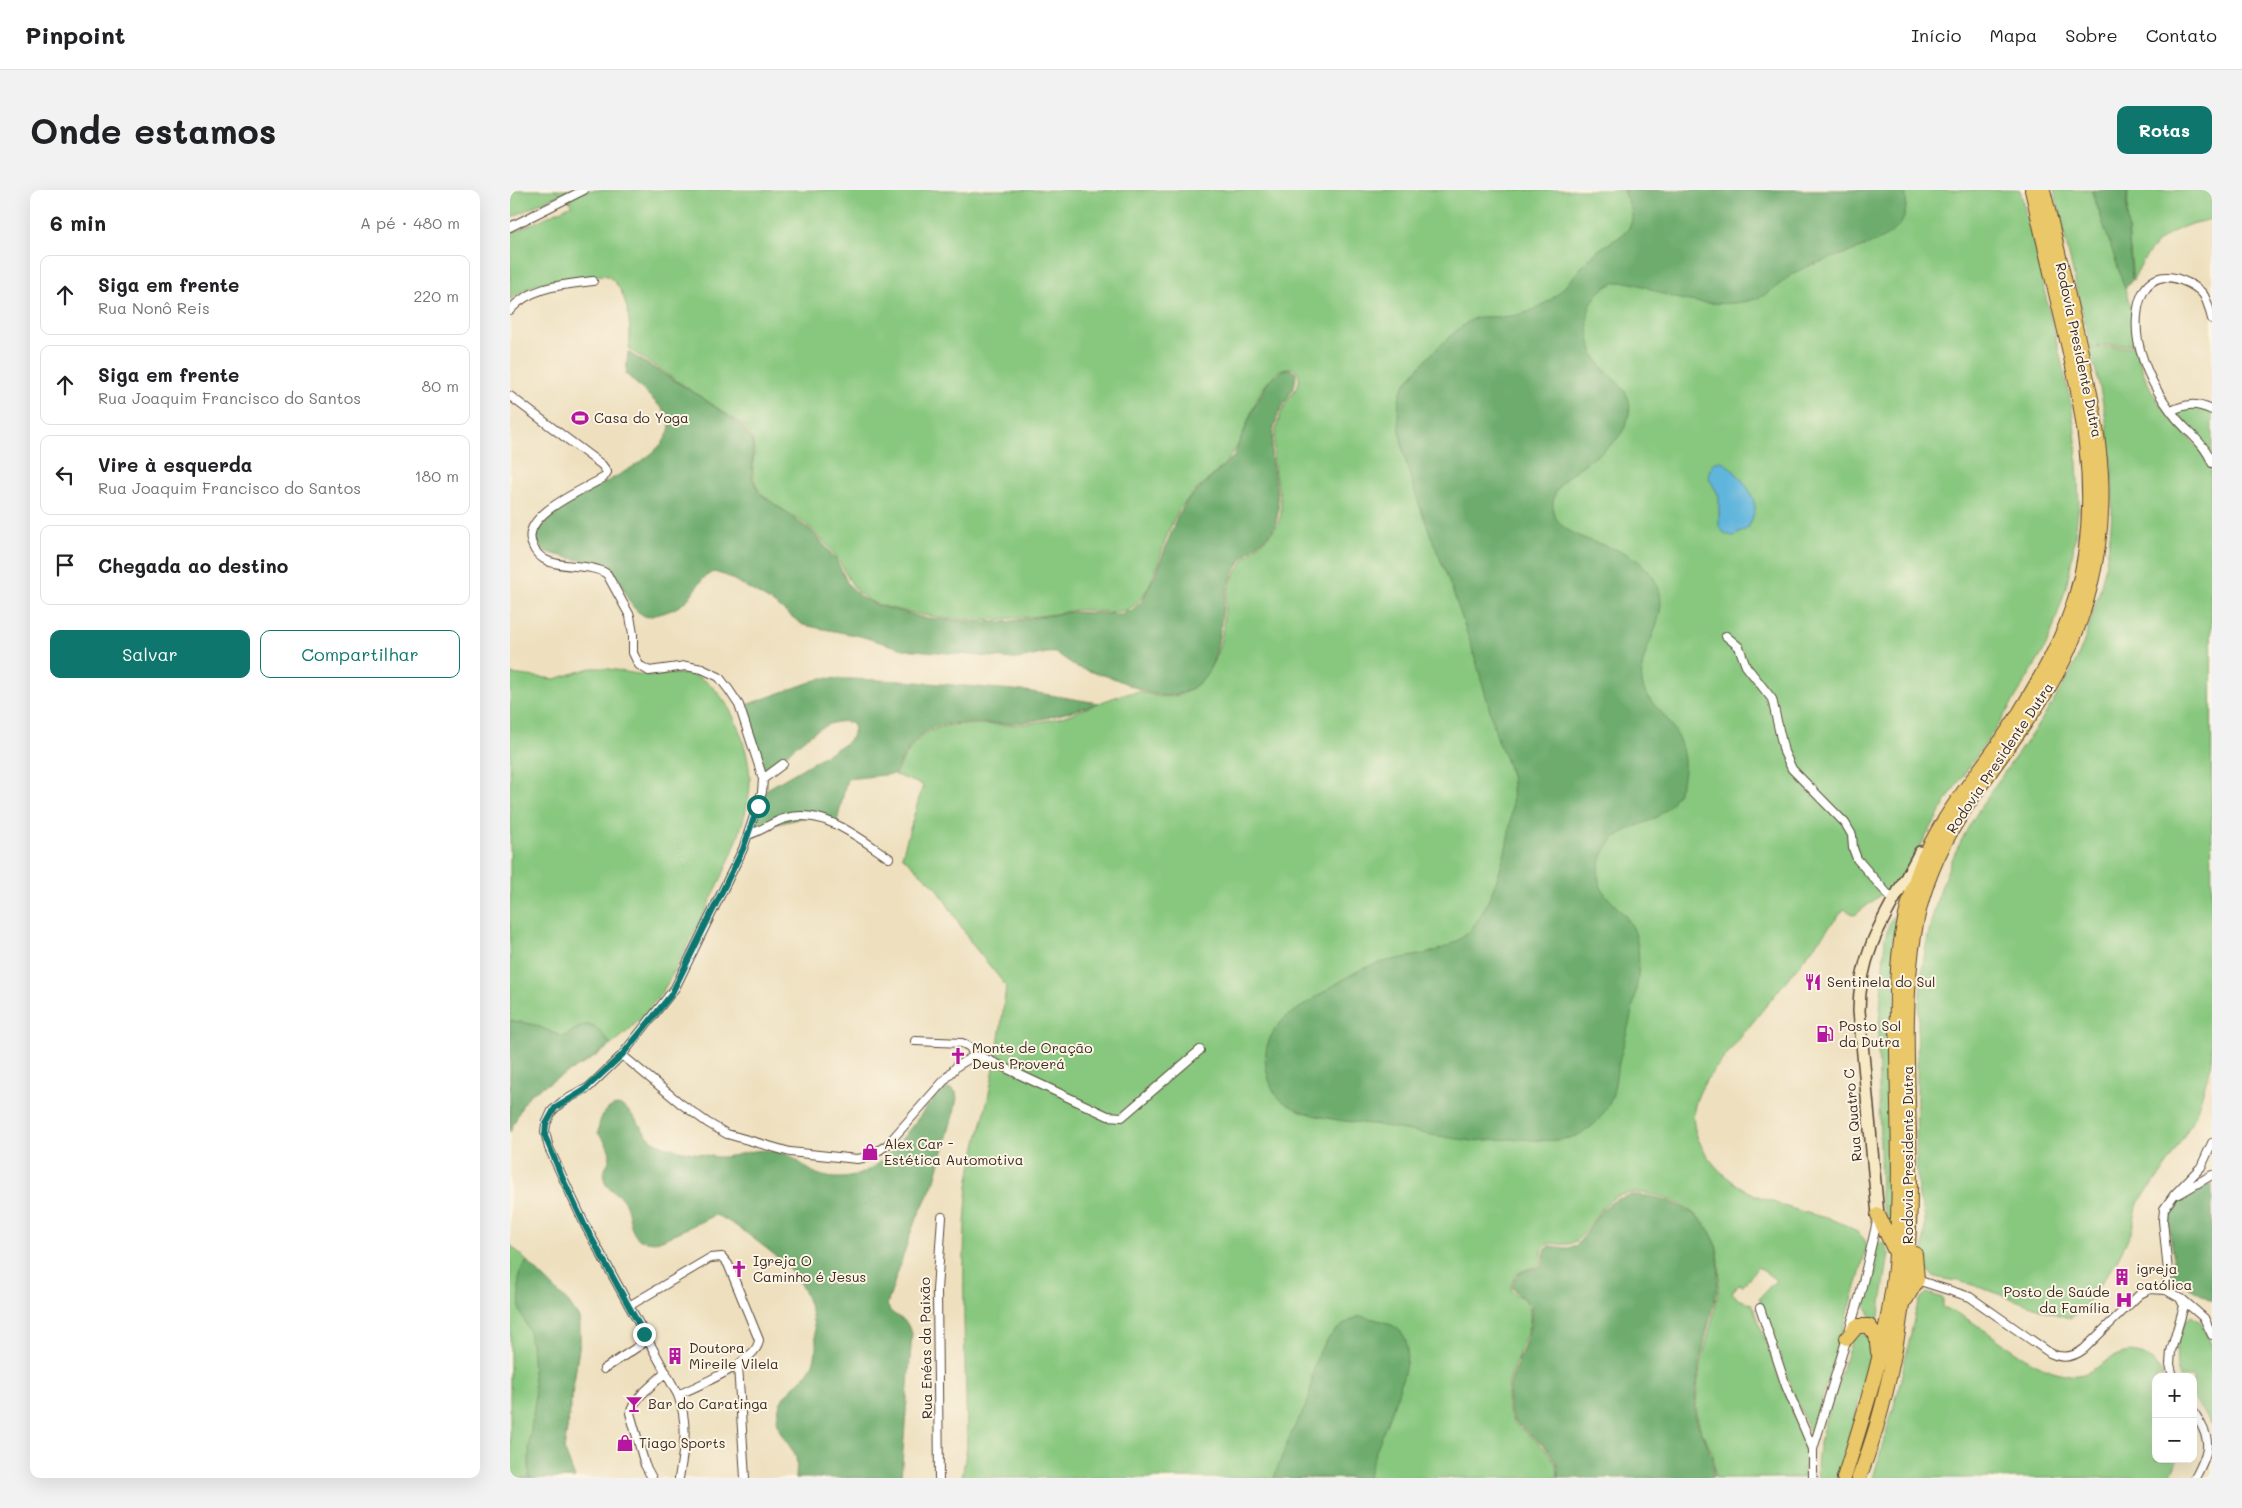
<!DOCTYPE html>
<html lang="pt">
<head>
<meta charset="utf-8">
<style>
	:root { --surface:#fff; --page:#f2f2f2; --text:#202124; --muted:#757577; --line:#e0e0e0; --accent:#0f766e }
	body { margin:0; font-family:Mali,sans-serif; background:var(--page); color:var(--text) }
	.controls { position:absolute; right:15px; bottom:15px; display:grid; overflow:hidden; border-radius:10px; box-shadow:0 5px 20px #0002 }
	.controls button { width:45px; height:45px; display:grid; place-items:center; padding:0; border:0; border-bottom:1px solid var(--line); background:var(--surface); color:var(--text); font:25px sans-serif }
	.stop { position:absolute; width:15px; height:15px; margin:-11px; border:4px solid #0f766e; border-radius:50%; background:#fff }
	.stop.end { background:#0f766e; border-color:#fff; box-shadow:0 1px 5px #0008 }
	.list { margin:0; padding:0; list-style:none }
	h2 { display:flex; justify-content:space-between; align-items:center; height:65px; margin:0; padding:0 20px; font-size:21px }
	h2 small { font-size:16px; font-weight:400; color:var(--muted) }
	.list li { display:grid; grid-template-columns:32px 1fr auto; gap:15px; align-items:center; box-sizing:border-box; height:80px; margin:0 10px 10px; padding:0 10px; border:1px solid var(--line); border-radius:10px }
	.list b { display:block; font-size:19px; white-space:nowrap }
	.list p { margin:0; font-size:16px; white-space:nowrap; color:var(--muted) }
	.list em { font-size:16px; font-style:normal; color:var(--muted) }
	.actions { display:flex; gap:10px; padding:15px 20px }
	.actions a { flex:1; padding:11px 0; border:1px solid var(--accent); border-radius:10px; text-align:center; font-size:18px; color:var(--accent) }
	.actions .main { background:var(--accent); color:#fff }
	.icon { flex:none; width:28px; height:28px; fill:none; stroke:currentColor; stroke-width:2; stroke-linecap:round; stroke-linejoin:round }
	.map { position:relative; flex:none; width:1702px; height:1288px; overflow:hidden; border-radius:10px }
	header { display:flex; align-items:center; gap:30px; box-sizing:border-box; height:70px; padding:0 25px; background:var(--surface); border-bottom:1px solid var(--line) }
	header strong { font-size:24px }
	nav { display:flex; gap:28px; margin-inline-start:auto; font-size:18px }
	.intro { display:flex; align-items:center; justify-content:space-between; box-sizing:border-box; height:120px; padding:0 30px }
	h1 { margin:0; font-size:35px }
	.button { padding:12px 22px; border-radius:10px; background:var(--accent); color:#fff; font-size:18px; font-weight:700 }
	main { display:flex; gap:30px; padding:0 30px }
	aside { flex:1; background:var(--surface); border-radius:10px; box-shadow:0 5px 20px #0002 }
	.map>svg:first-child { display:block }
	.green { fill:#87c77e; stroke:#61784e }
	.forest { fill:#6dac6d; stroke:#546b46 }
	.water { fill:#61b5dd; stroke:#4e707e }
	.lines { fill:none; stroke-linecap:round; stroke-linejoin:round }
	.street-casing { stroke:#564536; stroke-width:10 }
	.secondary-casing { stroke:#564536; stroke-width:14 }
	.highway-casing { stroke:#564536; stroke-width:16 }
	.street { stroke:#fff; stroke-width:8 }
	.secondary { stroke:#f7e9c3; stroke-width:11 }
	.highway { stroke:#eac769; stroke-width:14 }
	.route { stroke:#0f766e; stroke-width:6 }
	.labels { text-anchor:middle; stroke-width:4; stroke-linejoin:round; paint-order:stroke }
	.street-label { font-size:14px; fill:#3b2a1e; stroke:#fcf5e5 }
	.poi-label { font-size:14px; fill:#3b2a1e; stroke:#fcf5e5; text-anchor:start }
</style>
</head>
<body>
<header>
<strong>Pinpoint</strong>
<nav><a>Início</a><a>Mapa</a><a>Sobre</a><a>Contato</a></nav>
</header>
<div class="intro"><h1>Onde estamos</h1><a class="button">Rotas</a></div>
<main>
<aside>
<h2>6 min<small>A pé · 480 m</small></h2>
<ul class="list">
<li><svg class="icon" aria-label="ahead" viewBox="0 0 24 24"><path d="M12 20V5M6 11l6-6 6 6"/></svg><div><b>Siga em frente</b><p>Rua Nonô Reis</p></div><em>220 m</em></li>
<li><svg class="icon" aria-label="ahead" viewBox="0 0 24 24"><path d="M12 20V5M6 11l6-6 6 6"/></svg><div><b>Siga em frente</b><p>Rua Joaquim Francisco do Santos</p></div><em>80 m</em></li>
<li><svg class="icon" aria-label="left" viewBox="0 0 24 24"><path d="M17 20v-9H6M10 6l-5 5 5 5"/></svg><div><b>Vire à esquerda</b><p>Rua Joaquim Francisco do Santos</p></div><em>180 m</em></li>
<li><svg class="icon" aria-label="arrive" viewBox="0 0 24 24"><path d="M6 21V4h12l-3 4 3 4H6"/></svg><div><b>Chegada ao destino</b></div></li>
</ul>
<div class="actions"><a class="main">Salvar</a><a>Compartilhar</a></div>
</aside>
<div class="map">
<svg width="1702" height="1288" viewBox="0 0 1702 1288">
	<rect width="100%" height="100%" fill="#fcf5e5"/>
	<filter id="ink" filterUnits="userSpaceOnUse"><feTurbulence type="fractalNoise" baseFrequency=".02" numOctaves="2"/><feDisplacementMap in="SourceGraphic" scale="10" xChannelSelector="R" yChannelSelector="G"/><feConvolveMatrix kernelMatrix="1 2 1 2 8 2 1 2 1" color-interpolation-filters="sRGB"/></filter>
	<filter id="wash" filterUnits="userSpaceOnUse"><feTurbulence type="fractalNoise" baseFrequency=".0096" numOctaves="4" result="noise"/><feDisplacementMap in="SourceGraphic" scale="20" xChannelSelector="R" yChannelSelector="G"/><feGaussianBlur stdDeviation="1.12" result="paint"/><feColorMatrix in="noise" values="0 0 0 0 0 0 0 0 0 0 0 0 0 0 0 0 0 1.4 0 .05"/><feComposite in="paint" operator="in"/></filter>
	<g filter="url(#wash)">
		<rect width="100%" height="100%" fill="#eee0bf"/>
		<path class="green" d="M0 0H1510L1552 174 1562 219 1566 251 1569 313 1562 369 1556 398 1541 444 1532 464 1491 531 1441 603 1392 688 1345 725 1334 719 1197 889C1184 910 1178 929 1190 953 1211 997 1257 1012 1301 1024 1320 1029 1343 1034 1355 1050L1356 1058 1349 1087 1301 1245 1281 1198 1249 1108 1266 1090 1248 1077 1233 1096 1229 1094 1222 1102 1228 1109 1242 1114 1296 1259V1275L1293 1288H1205C1204 1279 1205 1270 1202 1262 1198 1252 1191 1244 1189 1234 1186 1225 1186 1214 1187 1204 1189 1144 1243 1060 1176 1018 1159 1007 1136 1000 1115 1004 1090 1009 1085 1035 1067 1050 1055 1060 1042 1049 1035 1056 1031 1060 1033 1068 1030 1074 1016 1082 1001 1079 1001 1100 1006 1106 1015 1106 1018 1115 1031 1144 981 1190 1003 1232 1018 1246 1052 1265 1047 1288H452L457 1256C456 1173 450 1088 457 1005 460 972 471 940 478 908 486 871 492 833 496 796L462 754 427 698 392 666 413 595 385 585C394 568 404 547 422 540 445 531 473 535 496 535 511 535 526 532 540 530 569 524 596 507 625 502 633 501 639 505 647 506 677 512 698 488 707 463 716 440 712 413 722 390 727 379 735 368 743 360 756 348 771 338 771 319 771 304 765 289 764 275 762 253 766 229 778 210 781 205 788 198 789 191 791 173 772 176 764 185 742 207 739 238 723 263 706 289 677 301 664 329 651 355 648 388 629 411 614 429 586 419 566 420 558 421 551 423 544 424 492 431 440 433 389 420 377 417 364 415 354 407 341 398 337 384 329 371 323 361 313 351 305 342 290 327 256 314 247 297 235 275 255 260 233 235L119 159C122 137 118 95 95 85 61 88 27 87 0 110V44L62 15 54 2 0 28Z
			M1544 0H1581L1608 73 1622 123 1625 154 1580 156Z
			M1618 0H1702V29C1659 38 1642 50 1623 90L1617 29Z
			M1626 156C1631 180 1640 203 1656 222 1671 242 1692 256 1701 280L1702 873 1685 927 1653 981 1628 1013 1621 1043 1607 1070 1571 1122 1560 1128C1522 1119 1486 1100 1448 1091 1439 1089 1428 1090 1421 1084 1407 1071 1416 1045 1415 1029 1414 1020 1409 1011 1408 1002 1405 968 1407 934 1407 900 1407 816 1409 741 1445 663 1474 601 1522 551 1555 492 1566 473 1575 451 1581 430 1613 333 1606 255 1580 158Z
			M1677 216 1691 218 1702 224V266L1665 222Z
			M81 478C101 477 119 484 138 485 156 486 173 480 190 488 223 504 245 571 239 605 230 659 199 713 174 762 165 779 156 799 143 814 125 837 103 855 78 871 60 883 34 889 19 905 10 915 5 929 0 942V484L45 489Z
			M1391 714 1385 756 1383 1047 1371 1013 1368 849 1375 748 1380 731Z
			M1369 1053H1374L1379 1064 1367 1138 1353 1112 1365 1058Z
			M0 1054 58 1112 69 1128 70 1151 54 1259 65 1288H0Z
			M1417 1103 1433 1108V1117C1478 1134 1511 1178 1560 1185 1588 1189 1603 1152 1633 1165 1643 1170 1649 1177 1654 1187H1646V1269H1668L1659 1288H1363L1388 1202 1406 1120 1411 1108Z
			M1681 1126 1690 1131 1702 1156V1235L1683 1208V1187H1670C1663 1171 1666 1137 1681 1126Z
			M1348 1143 1359 1147 1363 1155 1330 1288H1308C1302 1253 1331 1185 1342 1149Z"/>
		<path class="forest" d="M1113 0H1395C1397 13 1397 26 1389 36 1372 56 1318 67 1292 79 1276 86 1265 101 1248 108 1233 114 1213 114 1196 113 1183 112 1171 110 1159 106 1131 97 1106 78 1084 109 1078 117 1077 127 1078 137 1079 147 1080 158 1085 167 1099 192 1132 199 1115 237 1100 270 1039 280 1043 319 1046 349 1104 354 1124 368 1134 375 1144 386 1148 397 1161 428 1127 460 1132 492 1134 506 1143 513 1152 523 1173 546 1182 578 1166 606 1144 646 1103 626 1090 673 1080 708 1116 714 1125 743 1137 782 1117 838 1108 877 1105 889 1105 903 1099 914 1093 926 1081 940 1068 945 1049 953 1028 950 1008 949 992 949 978 950 962 951 931 947 899 941 868 935 839 931 791 929 769 908 761 900 758 887 756 877 753 856 762 840 777 826 802 811 826 792 852 779 885 764 928 770 956 744 971 731 979 709 986 692 997 662 1004 625 1002 594 1001 575 990 559 985 541 974 496 961 452 945 408 931 368 913 330 901 289 894 266 883 225 891 202 896 187 950 133 965 128 973 126 984 127 992 127 1007 126 1022 122 1034 114 1056 101 1067 79 1085 63 1096 52 1123 46 1122 26 1122 17 1115 8 1113 0Z
			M1582 0H1617V29L1622 90 1615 99Z
			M118 162 188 205 232 236 243 253 242 288 249 303 303 342 326 369 338 394 352 408 366 415 414 428 453 431 495 432 562 422 610 424 622 420 631 412 645 386 667 327 677 311 724 266 742 222 758 192 773 179H780L786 183C787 198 776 208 770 221 765 231 763 242 762 253 758 280 774 308 766 332 762 345 751 350 742 359 732 368 723 381 719 394 705 430 718 490 668 504 644 510 624 496 603 488 591 484 579 482 567 477 559 473 553 466 545 463 537 461 516 469 504 469L393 459 350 446 293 435 262 412 217 386 204 382C191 386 186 400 177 410 167 420 151 424 137 427 111 416 119 392 99 380 84 371 52 368 34 361L28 353 27 346C38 303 178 274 158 224L116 184Z
			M312 488 395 491 516 501 588 513C560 522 532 531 502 533 476 535 447 529 422 538 403 546 393 568 384 584L337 589 327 632 303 625 244 640 257 599 336 553 342 547 344 538 341 533C313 523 274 568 254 585L233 516Z
			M0 830 25 835 53 847C81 830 79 828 101 854L78 871 21 903 13 914 0 942Z
			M433 899H441L446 902 447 908 445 918 425 990 402 1039 377 1115 381 1122 396 1132 402 1143 391 1288H286C286 1281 288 1271 285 1265 277 1249 264 1242 268 1221 273 1197 294 1195 303 1173 308 1161 306 1149 304 1136 296 1090 279 1075 244 1049 231 1039 220 1031 205 1025L152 1050 144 1052 130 1050C118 1040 121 1028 116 1015 112 1005 98 1000 95 993 88 973 114 972 88 943 89 934 90 926 98 919 116 903 130 941 142 950 157 960 183 962 201 966 221 971 240 957 260 961 268 962 275 963 282 967 294 975 303 985 318 987 373 997 400 930 433 899Z
			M1702 993V1111L1664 1089 1663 1062 1658 1030 1660 1021 1669 1011Z
			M1123 1005C1143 1005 1160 1010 1177 1020 1223 1047 1208 1096 1198 1137 1192 1161 1186 1187 1185 1212 1184 1239 1195 1243 1201 1265 1204 1273 1203 1280 1203 1288H1048C1053 1263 1020 1246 1004 1231 984 1190 1029 1154 1020 1114L1003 1099C1002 1080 1017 1082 1031 1076 1036 1069 1032 1060 1039 1056L1058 1058 1066 1055C1088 1033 1088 1010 1123 1005Z
			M17 1071 58 1112 69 1128 70 1133V1151L54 1259 65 1288H19V1254L25 1210 21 1154 19 1141 10 1121 9 1098V1084Z
			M850 1126C864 1129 883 1132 892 1143 913 1169 863 1254 858 1288H764C770 1271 776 1254 784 1238 788 1229 795 1220 798 1211 802 1199 801 1185 805 1174 812 1150 828 1135 850 1126Z"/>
		<path class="water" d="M1211 271C1224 278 1246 303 1245 319 1244 325 1241 332 1238 338L1224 346 1215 344 1209 336V306L1198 286 1203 273Z"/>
	</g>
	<g filter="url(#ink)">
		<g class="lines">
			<g class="street-casing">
				<path id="street" d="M0 37 74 0
					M0 120C21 96 53 95 83 91
					M1702 129C1700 122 1698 111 1693 104 1688 98 1679 93 1671 90 1630 75 1623 122 1628 151 1634 179 1649 207 1667 229 1679 243 1696 255 1702 273
					M0 206 92 275 97 282 93 288C73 300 10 325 22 354 25 363 32 369 40 372 58 378 82 374 97 384L120 426 123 444V463L129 475 139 481 176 476 192 479 209 487 219 500 229 515 250 579 253 589 252 602 233 659 165 798 112 865 79 897 52 912 42 921 36 934 35 942 39 958 75 1035 168 1205C179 1234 174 1259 169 1288
					M1661 221C1677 213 1686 213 1702 220
					M1216 446 1229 457 1236 476 1262 509 1274 562 1282 579 1335 633 1342 645 1343 658 1347 669 1381 708
					M253 589 273 574
					M238 645C251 641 261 633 273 629 312 616 349 648 379 668
					M405 851 452 853 460 857 464 866
					M112 865 170 913 198 933 217 944 280 962 347 969 359 967 377 955 447 876 464 866 472 867 598 926 612 927 690 860
					M1669 1004 1702 985
					M1407 1090 1460 1107 1540 1163C1552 1169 1564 1167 1574 1159L1630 1104 1640 1099 1656 1100 1670 1108 1674 1116 1661 1161 1660 1174 1663 1187
					M1656 1100 1658 1081 1653 1031 1654 1019 1664 1005 1691 977 1702 953
					M1672 1109 1694 1128 1702 1145
					M119 1116 200 1068 212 1067 218 1074 249 1150C248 1172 186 1196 168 1205
					M1250 1118 1276 1196 1303 1259
					M228 1175 235 1288
					M94 1179 138 1150
					M1683 1221C1702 1250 1701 1258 1685 1288
					M142 1288 135 1275 120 1223 124 1214 132 1204 156 1182
					M429 1288 427 1100 432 1027
					M1303 1288V1259L1350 1105 1368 1027"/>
			</g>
			<g class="secondary-casing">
				<path id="secondary" d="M1368 1025 1349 821C1349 756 1382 717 1410 662"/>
			</g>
			<g class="highway-casing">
				<path id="highway" d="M1368 1025 1385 1061
					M1396 1109 1407 1090 1405 1064
					M1337 1148 1347 1136H1359L1366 1145 1368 1162
					M1334 1288C1357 1215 1381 1141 1386 1064 1391 997 1388 929 1387 861 1387 821 1385 780 1393 740 1399 709 1408 677 1423 650 1446 606 1481 569 1507 527 1530 489 1554 449 1566 406 1596 304 1569 199 1545 99 1537 66 1530 33 1522 0
					M1349 1288C1384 1197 1400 1093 1400 996 1400 911 1390 823 1405 739 1422 642 1483 584 1534 505 1575 441 1595 361 1591 285 1588 233 1576 183 1564 132 1554 88 1544 44 1533 0"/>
			</g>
			<use href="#street" class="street"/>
			<use href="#secondary" class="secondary"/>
			<use href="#highway" class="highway"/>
		</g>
	</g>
	<g class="lines" filter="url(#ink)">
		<path class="route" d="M134 1144 75 1036 52 987 35 946 36 934 45 918 73 901 112 865 161 805 233 659 248 616"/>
	</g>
	<defs>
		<g id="stadium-bare" transform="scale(1.35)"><path d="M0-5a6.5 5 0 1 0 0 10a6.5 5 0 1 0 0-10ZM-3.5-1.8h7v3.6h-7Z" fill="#b5179e" stroke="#fcf5e5" stroke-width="2.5" paint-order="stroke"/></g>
		<g id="restaurant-bare" transform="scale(1.35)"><path d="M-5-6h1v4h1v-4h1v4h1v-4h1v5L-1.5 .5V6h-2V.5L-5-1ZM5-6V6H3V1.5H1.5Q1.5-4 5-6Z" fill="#b5179e" stroke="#fcf5e5" stroke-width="2.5" paint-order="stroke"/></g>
		<g id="fuel-bare" transform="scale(1.35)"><path d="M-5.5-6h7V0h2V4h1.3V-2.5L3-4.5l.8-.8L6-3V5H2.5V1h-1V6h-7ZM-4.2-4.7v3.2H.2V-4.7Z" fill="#b5179e" stroke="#fcf5e5" stroke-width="2.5" paint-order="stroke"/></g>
		<g id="church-bare" transform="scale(1.35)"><path d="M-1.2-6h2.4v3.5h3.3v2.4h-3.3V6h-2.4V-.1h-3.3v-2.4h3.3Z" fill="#b5179e" stroke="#fcf5e5" stroke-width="2.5" paint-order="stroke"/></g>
		<g id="shop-bare" transform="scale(1.35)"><path d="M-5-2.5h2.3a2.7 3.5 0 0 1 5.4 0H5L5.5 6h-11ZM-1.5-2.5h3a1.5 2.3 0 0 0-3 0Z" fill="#b5179e" stroke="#fcf5e5" stroke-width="2.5" paint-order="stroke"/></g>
		<g id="building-bare" transform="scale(1.35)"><path d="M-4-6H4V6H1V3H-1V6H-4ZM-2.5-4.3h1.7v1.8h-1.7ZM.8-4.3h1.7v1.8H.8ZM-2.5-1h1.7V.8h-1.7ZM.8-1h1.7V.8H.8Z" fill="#b5179e" stroke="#fcf5e5" stroke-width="2.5" paint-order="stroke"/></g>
		<g id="hospital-bare" transform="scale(1.35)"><path d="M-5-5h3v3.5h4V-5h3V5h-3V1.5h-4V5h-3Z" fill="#b5179e" stroke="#fcf5e5" stroke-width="2.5" paint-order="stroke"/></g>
		<g id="bar-bare" transform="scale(1.35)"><path d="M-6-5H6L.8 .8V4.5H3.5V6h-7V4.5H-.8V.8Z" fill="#b5179e" stroke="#fcf5e5" stroke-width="2.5" paint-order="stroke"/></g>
	</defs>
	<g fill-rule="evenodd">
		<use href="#stadium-bare" x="70" y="228"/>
		<use href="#restaurant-bare" x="1303" y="792"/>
		<use href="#fuel-bare" x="1315" y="844"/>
		<use href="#church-bare" x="448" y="866"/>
		<use href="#shop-bare" x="360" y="962"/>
		<use href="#church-bare" x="229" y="1079"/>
		<use href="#building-bare" x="1612" y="1087"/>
		<use href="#hospital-bare" x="1614" y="1110"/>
		<use href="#building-bare" x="165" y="1166"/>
		<use href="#bar-bare" x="124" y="1214"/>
		<use href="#shop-bare" x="115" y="1253"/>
	</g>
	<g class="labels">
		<g class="street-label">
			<text transform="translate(1569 160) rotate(78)" y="5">Rodovia Presidente Dutra</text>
			<text transform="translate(1490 568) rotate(-56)" y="5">Rodovia Presidente Dutra</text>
			<text transform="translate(1343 925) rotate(-95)" y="5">Rua Quatro C</text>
			<text transform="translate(1398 965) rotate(-90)" y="5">Rodovia Presidente Dutra</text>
			<text transform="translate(416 1158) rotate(-91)" y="5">Rua Enéas da Paixão</text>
		</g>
		<g class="poi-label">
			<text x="84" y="233">Casa do Yoga</text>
			<text x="1317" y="797">Sentinela do Sul</text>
			<text x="1329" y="841">Posto Sol<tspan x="1329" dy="16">da Dutra</tspan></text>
			<text x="462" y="863">Monte de Oração<tspan x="462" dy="16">Deus Proverá</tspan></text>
			<text x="374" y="959">Alex Car -<tspan x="374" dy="16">Estética Automotiva</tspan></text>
			<text x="243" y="1076">Igreja O<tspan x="243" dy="16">Caminho é Jesus</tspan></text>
			<text x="1626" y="1084">igreja<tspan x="1626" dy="16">católica</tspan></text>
			<text x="1600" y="1107" text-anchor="end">Posto de Saúde<tspan x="1600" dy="16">da Família</tspan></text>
			<text x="179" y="1163">Doutora<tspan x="179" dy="16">Mireile Vilela</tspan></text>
			<text x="138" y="1219">Bar do Caratinga</text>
			<text x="129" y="1258">Tiago Sports</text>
		</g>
	</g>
</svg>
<div class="controls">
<button>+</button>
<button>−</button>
</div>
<div class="stop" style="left:248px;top:616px"></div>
<div class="stop end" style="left:134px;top:1144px"></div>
</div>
</main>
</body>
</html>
